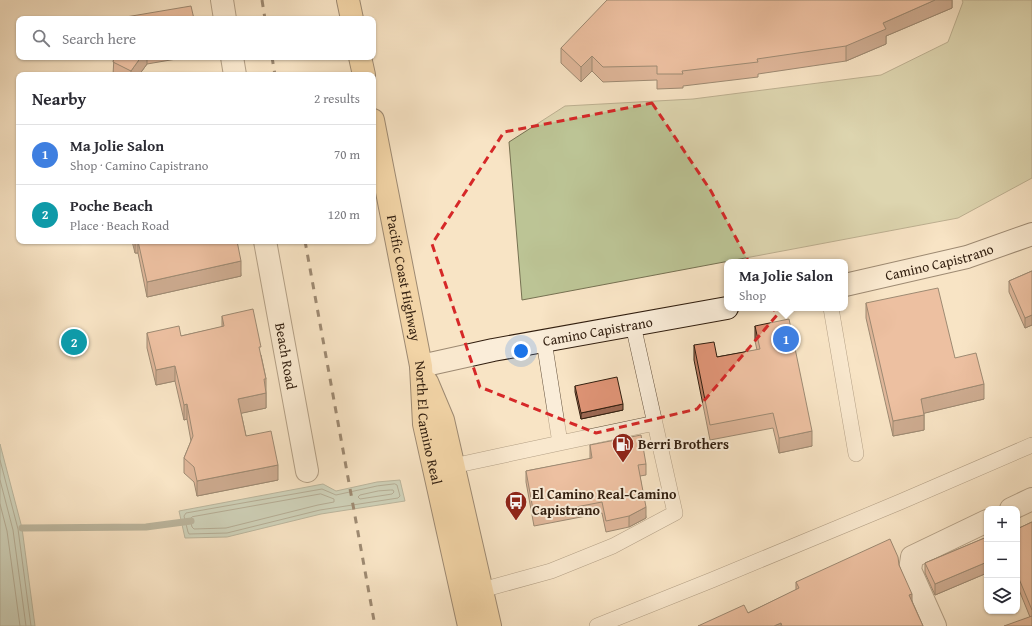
<!DOCTYPE html>
<html lang="en">
<head>
<meta charset="utf-8">
<style>
	:root { --surface:#fff; --page:#f7f7f7; --text:#2b2b33; --muted:#7c7c81; --line:#e1e1e2; --accent:#db2777 }
	body { margin:0; font-family:"Gentium Book Plus",serif; background:var(--page); color:var(--text) }
	.controls { position:absolute; right:12px; bottom:12px; display:grid; overflow:hidden; border-radius:8px; box-shadow:0 1px 3px #0004 }
	.controls button { width:36px; height:36px; display:grid; place-items:center; padding:0; border:0; border-bottom:1px solid var(--line); background:var(--surface); color:var(--text); font:20px sans-serif }
	.you { position:absolute; left:521px; top:351px; width:14px; height:14px; margin:-10px; border:3px solid #fff; border-radius:50%; background:#1a73e8; box-shadow:0 0 0 6px #1a73e833 }
	.badge { display:grid; place-items:center; width:26px; height:26px; border-radius:50%; background:var(--accent); color:#fff; font-size:13px; font-weight:700 }
	.pin { position:absolute; translate:-50% -50%; border:2px solid #fff; box-shadow:0 1px 4px #0006 }
	.popup { position:absolute; left:724px; top:259px; width:124px; height:52px; box-sizing:border-box; display:grid; place-content:center; border-radius:8px; background:var(--surface); filter:drop-shadow(0 1px 3px #0005); font-size:13px; white-space:nowrap; color:var(--muted) }
	.popup b { font-size:15px; color:var(--text) }
	.popup::after { content:''; position:absolute; left:50%; top:100%; margin-left:-8px; border:8px solid transparent; border-top-color:var(--surface) }
	.list { margin:0; padding:0; list-style:none }
	h2 { display:flex; justify-content:space-between; align-items:center; height:52px; margin:0; padding:0 16px; font-size:17px }
	h2 small { font-size:13px; font-weight:400; color:var(--muted) }
	.list li { display:grid; grid-template-columns:26px 1fr auto; gap:12px; align-items:center; box-sizing:border-box; height:60px; padding:0 16px; border-top:1px solid var(--line) }
	.list b { display:block; font-size:15px; white-space:nowrap }
	.list p { margin:0; font-size:13px; white-space:nowrap; color:var(--muted) }
	.list em { font-size:13px; font-style:normal; color:var(--muted) }
	.icon { flex:none; width:22px; height:22px; fill:none; stroke:currentColor; stroke-width:2; stroke-linecap:round; stroke-linejoin:round }
	.map { position:relative; flex:none; width:1032px; height:626px; overflow:hidden }
	.search { position:absolute; background:var(--surface); box-shadow:0 1px 3px #0004; left:16px; top:16px; width:360px; height:44px; display:flex; align-items:center; gap:10px; box-sizing:border-box; padding:0 14px; border-radius:8px; color:var(--muted); font-size:15px }
	.panel { position:absolute; background:var(--surface); box-shadow:0 1px 3px #0004; left:16px; top:72px; width:360px; height:172px; border-radius:8px }
	.map>svg:first-child { display:block }
	.green { fill:#bcc495; stroke:#767152 }
	.water { fill:#9fbfaf; stroke:#737f6f }
	.lines { fill:none; stroke-linecap:round; stroke-linejoin:round }
	.shore { stroke:#686e5f; stroke-width:1 }
	.stream { stroke:#737f6f; stroke-width:7 }
	.service-casing { stroke:#63503c; stroke-width:16 }
	.minor-casing { stroke:#63503c; stroke-width:24 }
	.secondary-casing { stroke:#311e0f; stroke-width:24 }
	.primary-casing { stroke:#311e0f; stroke-width:24 }
	.service { stroke:#faedd9; stroke-width:15 }
	.minor { stroke:#faedd9; stroke-width:22 }
	.secondary { stroke:#faedd9; stroke-width:22 }
	.primary { stroke:#ecc282; stroke-width:22 }
	.rail { stroke:#311e0f; stroke-width:3; stroke-dasharray:7 7; stroke-linecap:butt }
	.wall { fill:#c07f65; stroke:#311e0f }
	.shaded-wall { fill:#9c6853; stroke:#311e0f }
	.building { fill:#df9476; stroke:#311e0f }
	.marked { fill:none; stroke:#d62828; stroke-width:3; stroke-dasharray:8 5; stroke-linejoin:round }
	.labels { text-anchor:middle; stroke-width:4; stroke-linejoin:round; paint-order:stroke }
	.street-label { font-size:14px; fill:#311e0f; stroke:#faedd9 }
	.poi-label { font-size:14px; font-weight:bold; fill:#311e0f; stroke:#faedd9; text-anchor:start }
</style>
</head>
<body>
<div class="map">
<svg width="1032" height="626" viewBox="0 0 1032 626">
	<rect width="100%" height="100%" fill="#f8e4c5"/>
	<filter id="stains"><feTurbulence type="fractalNoise" baseFrequency=".005" numOctaves="4"/><feColorMatrix values="0 0 0 0 .2 0 0 0 0 .09 0 0 0 0 .02 0 0 0 .5 -.17"/></filter>
	<radialGradient id="worn" r=".72"><stop offset=".6" stop-color="#630" stop-opacity="0"/><stop offset="1" stop-color="#630" stop-opacity=".3"/></radialGradient>
	<path class="green" d="M962 0H1032V178L958 218 522 300 509 142 565 106 693 99 881 75 948 42 963 2Z"/>
	<path class="water" d="M0 444 22 528 35 626H0Z
		M400 480 405 501 321 514 227 537 185 538 179 511 323 484 336 491 377 482Z"/>
	<g class="lines">
		<path class="shore" d="M0 460 18 529 31 626
			M0 480 13 530 26 626
			M395 484 397 485 400 496 398 498 320 510 227 533 189 534 188 532 184 516 186 513 322 489 336 495 377 486Z
			M391 490H393L394 492 392 494 360 499 358 497 360 495 378 491Z
			M321 494 334 499V502L318 505 226 528 194 529 192 527 190 519 192 517Z
			M0 504 7 531 20 626"/>
		<path class="stream" d="M22 528 146 527 191 521"/>
		<g class="service-casing">
			<path id="service" d="M831 308 856 454
				M560 443 655 423
				M453 466 560 443 544 341
				M482 590 551 571 613 546 675 513 633 325
				M597 626 712 580 900 502 1032 445"/>
		</g>
		<g class="minor-casing">
			<g id="minor">
				<path d="M222 0 225 19"/>
				<path d="M232 57 235 75"/>
				<path id="s1" d="M265 241 307 471"/>
				<path d="M1011 509 1032 499"/>
				<path d="M935 626 910 570 912 557 987 521"/>
			</g>
		</g>
		<g class="secondary-casing">
			<g id="secondary">
				<path id="s2" d="M845 285 967 257 1032 234"/>
				<path id="s3" d="M421 366 493 350 727 308"/>
			</g>
		</g>
		<g class="primary-casing">
			<g id="primary">
				<path d="M348 0 352 19"/>
				<path d="M360 57 364 75"/>
				<path id="s4" d="M373 120 421 366 424 424 469 626"/>
				<path d="M427 382 443 420 490 626"/>
			</g>
		</g>
		<use href="#service" class="service"/>
		<use href="#minor" class="minor"/>
		<use href="#secondary" class="secondary"/>
		<use href="#primary" class="primary"/>
		<path class="rail" d="M262 0 265 19
			M272 57 275 75
			M305 241 375 626"/>
	</g>
	<path class="wall" d="M952 0V8L886 36V44L846 61 758 74V77L683 86V88L657 89V80L603 82 592 71 581 82 561 63V48Z
		M114 57H188L147 64 139 75H113Z
		M132 241H237L241 276 147 297 138 253H135Z
		M1032 271V325L1025 328 1009 292V281Z
		M866 303 955 358 984 399 924 413V430L893 436 866 318Z
		M222 316 261 355 266 379V408L241 413 246 436 278 480 197 496 194 482 184 473V458L191 441 187 419 184 420 175 381 156 385 147 348V333L181 336 222 327Z
		M755 326 812 446 779 453 773 428 710 440 694 360V345L717 357 757 350 755 341Z
		M575 386 623 410 581 419 575 392Z
		M590 445 646 464V475L640 476 646 518 629 527 606 532 602 513 534 526 526 482V471L590 459Z
		M1032 522V626L1030 617 1017 585V529Z
		M987 537V573L935 595 925 573V563Z
		M899 565 912 601 923 626H698L748 613 796 590V582Z"/>
	<path class="shaded-wall" d="M935 0H952V8L886 36V44L846 61V46L883 23Z
		M592 56V71L581 82V67Z
		M141 57H147V64L139 75H131V71Z
		M135 241H138V253H135Z
		M241 261V276L147 297V282Z
		M1032 315V325L1025 328V318Z
		M175 366V381L156 385V370Z
		M984 384V399L921 414V399Z
		M266 393V408L238 414V399Z
		M187 404V419L184 420V405Z
		M623 404V410L581 419V413Z
		M924 415V430L893 436V421Z
		M812 431V446L779 453V438Z
		M278 465V480L197 496V481Z
		M646 507V518L629 527V516Z
		M987 562V573L935 595V584Z
		M912 594V604L909 595Z
		M781 623V626H774Z"/>
	<path class="building" d="M607 0H935L883 23 886 29 846 46 757 59 758 62 682 71 683 74H657V66L603 67 592 56 581 67 561 48Z
		M191 6 194 19H114Z
		M114 57H141L131 71 113 62Z
		M138 241H237L241 261 147 282Z
		M1032 271V315L1025 318 1009 281Z
		M938 288 955 358 976 353 984 384 921 399 924 415 893 421 866 303Z
		M253 309 261 347H259L266 379H264L266 393 238 399 246 436 271 431 278 465 197 481 194 467 184 458 193 436 187 404 184 405 175 366 156 370 147 333 179 326 181 336 224 326 222 316Z
		M789 319 812 431 779 438 773 413 710 425 694 345 714 342 717 357 760 349 755 326Z
		M617 377 623 404 581 413 575 386Z
		M641 435 646 464 638 465 646 507 629 516 606 521 602 502 534 515 526 471 592 458 590 445Z
		M1032 522V610L1017 574V529Z
		M987 537V562L935 584 925 563Z
		M890 539 898 557 899 565 912 594 909 595 923 626H782L781 623 774 626H698L744 605 748 613 799 588 796 582Z
		M1032 616V626H1004Z"/>
	<path d="M0 0H1032V626H0ZM652 103 711 191 777 315 697 409 596 433 480 387 432 244 504 132Z" fill="#f8e4c5" fill-opacity=".55" fill-rule="evenodd"/>
	<path class="marked" d="M652 103 711 191 777 315 697 409 596 433 480 387 432 244 504 132Z"/>
	<defs>
		<g id="fuel-pin" transform="scale(1.15)"><path d="M0 17L-7.5 6A9.5 9.5 0 1 1 7.5 6Z" fill="#8f2418" stroke="#faedd9"/><path d="M-5.5-6h7V0h2V4h1.3V-2.5L3-4.5l.8-.8L6-3V5H2.5V1h-1V6h-7ZM-4.2-4.7v3.2H.2V-4.7Z" fill="#fff"/></g>
		<g id="bus-pin" transform="scale(1.15)"><path d="M0 17L-7.5 6A9.5 9.5 0 1 1 7.5 6Z" fill="#8f2418" stroke="#faedd9"/><path d="M-5-6H5V4H4V6H2V4H-2V6H-4V4H-5ZM-3.5-4V0h7V-4ZM-3.5 1.2v1.5H-2V1.2ZM2 1.2v1.5H3.5V1.2Z" fill="#fff"/></g>
	</defs>
	<g fill-rule="evenodd">
		<use href="#fuel-pin" x="623" y="444"/>
		<use href="#bus-pin" x="516" y="502"/>
	</g>
	<g class="labels">
		<g class="street-label">
			<text dy="5" stroke="none"><textPath href="#s2" startOffset="97">Camino Capistrano</textPath></text>
			<text dy="5" stroke="none"><textPath href="#s4" startOffset="161">Pacific Coast Highway</textPath></text>
			<text dy="5" stroke="none"><textPath href="#s3" startOffset="180">Camino Capistrano</textPath></text>
			<text dy="5" stroke="none"><textPath href="#s1" startOffset="117">Beach Road</textPath></text>
			<text dy="5" stroke="none"><textPath href="#s4" startOffset="308">North El Camino Real</textPath></text>
		</g>
		<g class="poi-label">
			<text x="638" y="449">Berri Brothers</text>
			<text x="532" y="499">El Camino Real-Camino<tspan x="532" dy="16">Capistrano</tspan></text>
		</g>
	</g>
	<rect width="100%" height="100%" filter="url(#stains)"/>
	<rect width="100%" height="100%" fill="url(#worn)"/>
</svg>
<div class="controls">
<button>+</button>
<button>−</button>
<button><svg class="icon" aria-label="layers" viewBox="0 0 24 24"><path d="M12 4l9 5-9 5-9-5zM3 14l9 5 9-5"/></svg></button>
</div>
<div class="you"></div>
<div class="pin badge" style="left:786px;top:339px;background:#3f7fe0">1</div>
<div class="popup"><b>Ma Jolie Salon</b>Shop</div>
<div class="pin badge" style="left:74px;top:342px;background:#0f9aa8">2</div>
<div class="search"><svg class="icon" aria-label="search" viewBox="0 0 24 24"><circle cx="10" cy="10" r="6"/><path d="M15 15l6 6"/></svg>Search here</div>
<section class="panel">
<h2>Nearby<small>2 results</small></h2>
<ul class="list">
<li><span class="badge" style="background:#3f7fe0">1</span><div><b>Ma Jolie Salon</b><p>Shop · Camino Capistrano</p></div><em>70 m</em></li>
<li><span class="badge" style="background:#0f9aa8">2</span><div><b>Poche Beach</b><p>Place · Beach Road</p></div><em>120 m</em></li>
</ul>
</section>
</div>
</body>
</html>
